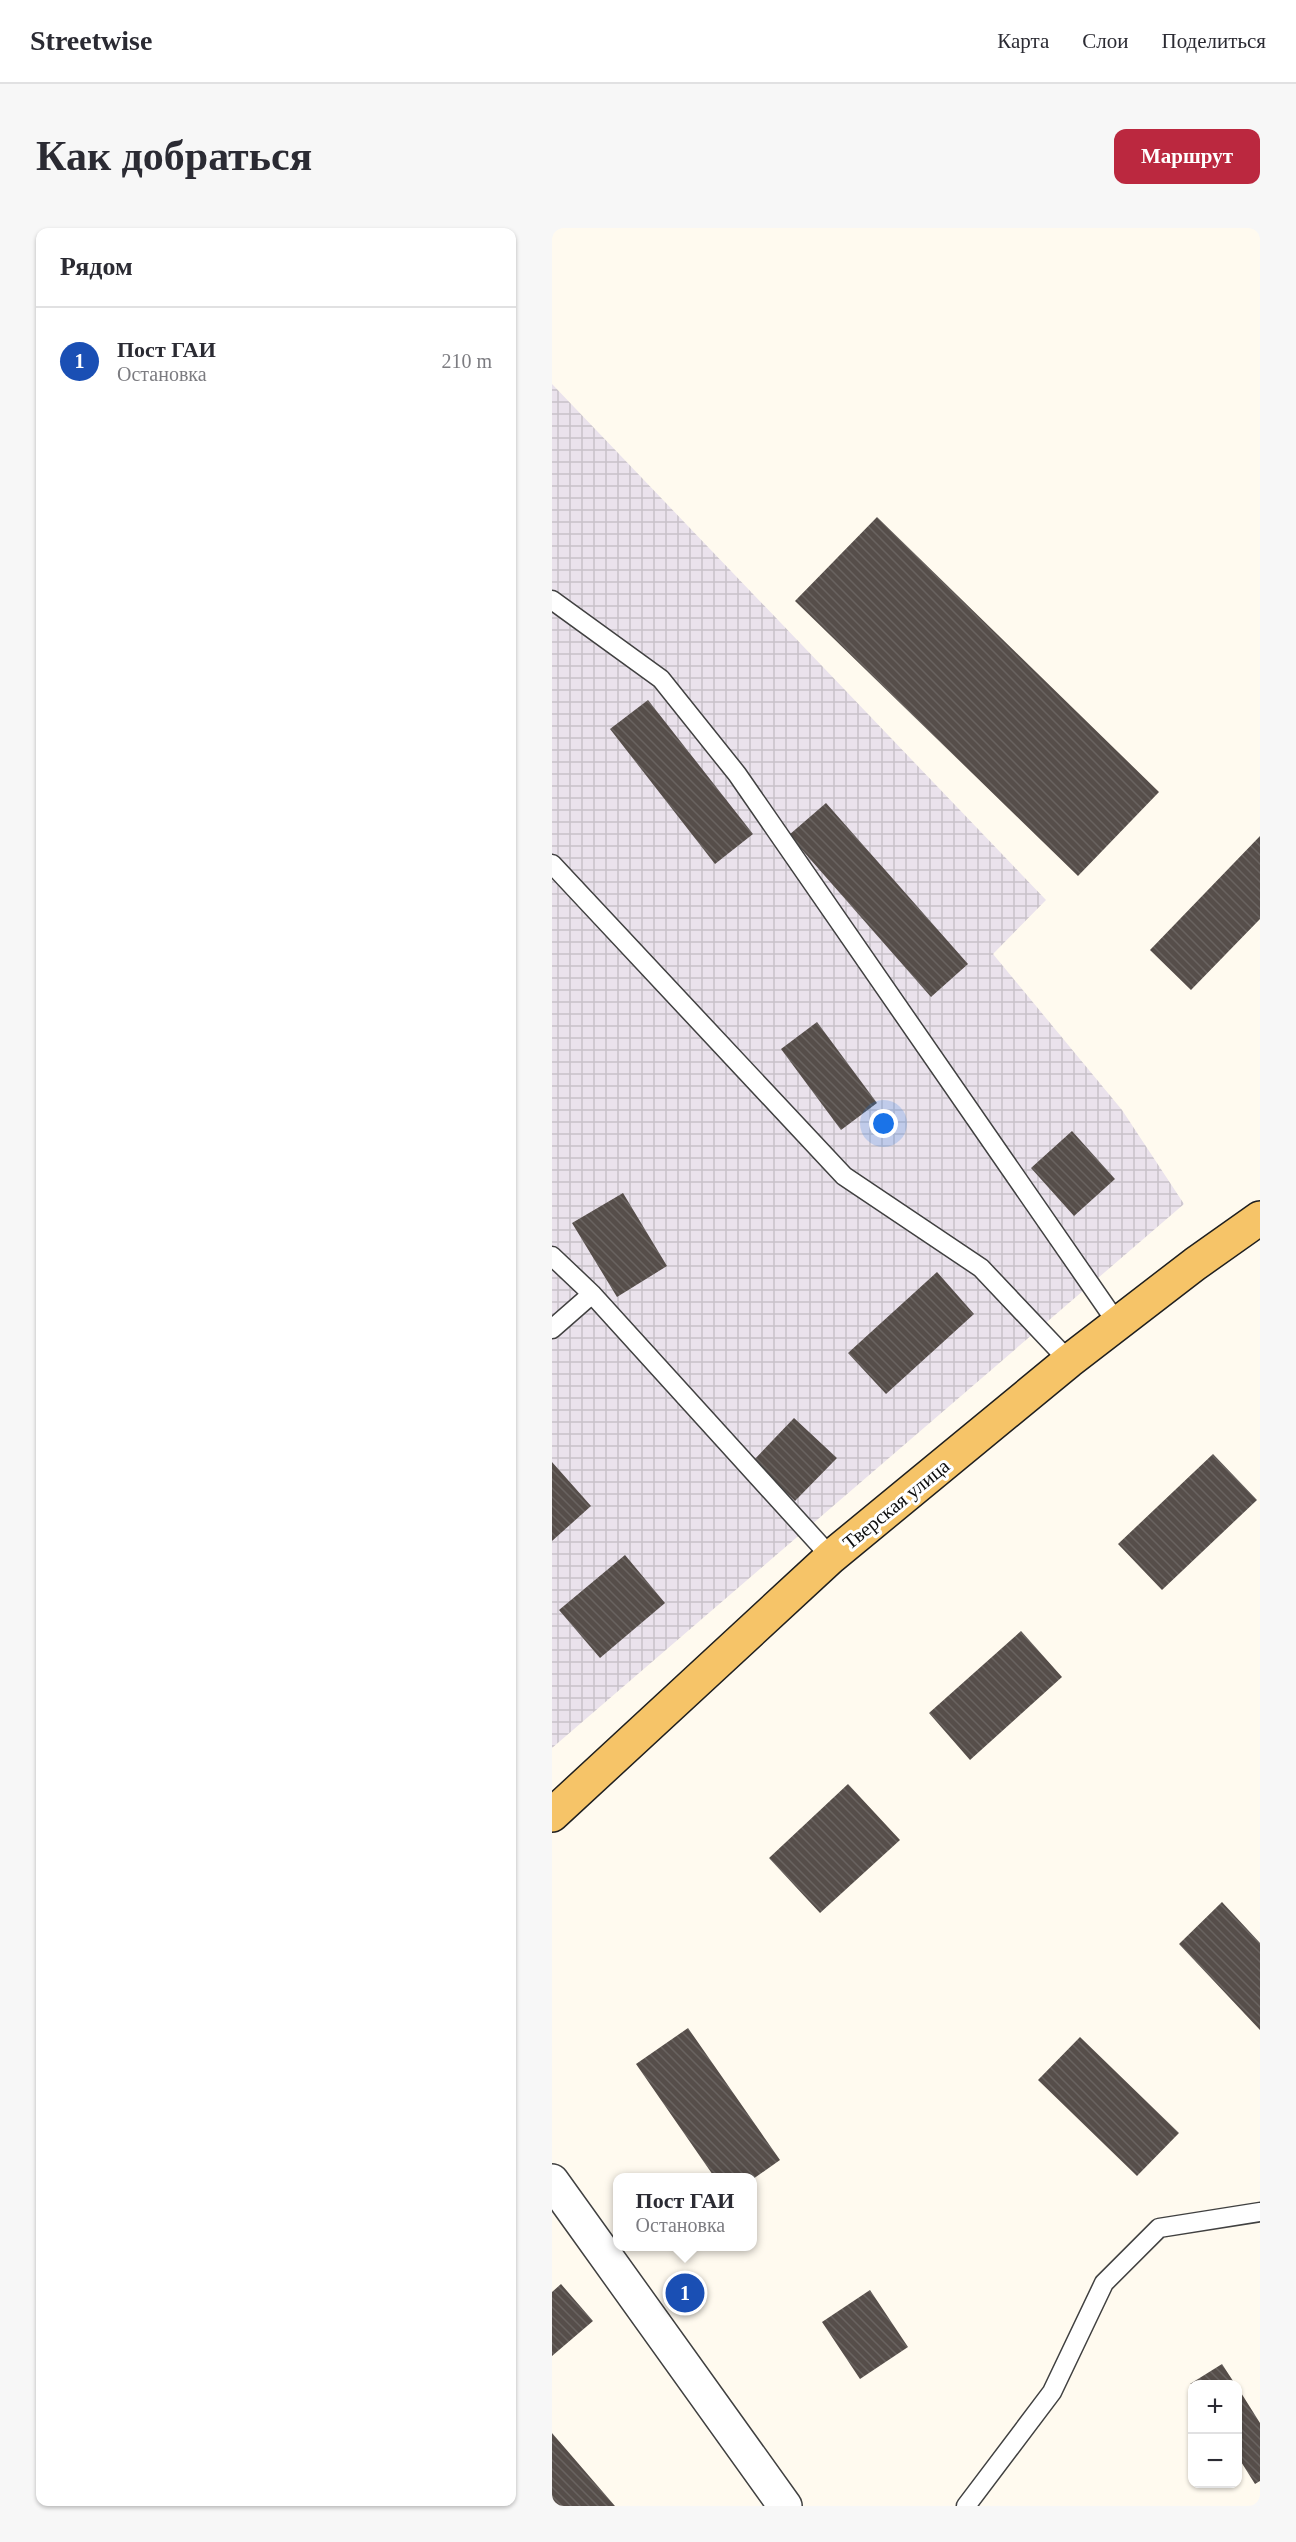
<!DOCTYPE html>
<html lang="ru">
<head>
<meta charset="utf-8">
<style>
	:root { --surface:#fff; --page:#f7f7f7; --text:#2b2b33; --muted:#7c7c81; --line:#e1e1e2; --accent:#bb283f }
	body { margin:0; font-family:"Times New Roman",serif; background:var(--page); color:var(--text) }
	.controls { position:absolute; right:18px; bottom:18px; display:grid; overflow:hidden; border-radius:12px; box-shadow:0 2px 4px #0004 }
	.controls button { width:54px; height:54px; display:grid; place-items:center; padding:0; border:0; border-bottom:2px solid var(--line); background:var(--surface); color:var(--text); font:30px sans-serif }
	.you { position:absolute; left:332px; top:896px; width:21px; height:21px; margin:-15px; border:4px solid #fff; border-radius:50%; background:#1a73e8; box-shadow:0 0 0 9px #1a73e833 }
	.badge { display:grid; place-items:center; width:39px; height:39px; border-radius:50%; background:var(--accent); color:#fff; font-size:20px; font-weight:700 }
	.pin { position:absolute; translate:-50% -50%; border:3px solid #fff; box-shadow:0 2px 6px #0006 }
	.popup { position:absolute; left:61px; top:1945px; width:144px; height:78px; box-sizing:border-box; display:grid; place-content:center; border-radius:12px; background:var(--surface); filter:drop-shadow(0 2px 4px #0005); font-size:20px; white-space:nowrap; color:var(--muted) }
	.popup b { font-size:22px; color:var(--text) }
	.popup::after { content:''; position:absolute; left:50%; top:100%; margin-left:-12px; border:12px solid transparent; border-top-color:var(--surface) }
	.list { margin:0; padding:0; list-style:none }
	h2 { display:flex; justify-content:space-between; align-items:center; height:78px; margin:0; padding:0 24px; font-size:26px }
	h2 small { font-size:20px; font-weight:400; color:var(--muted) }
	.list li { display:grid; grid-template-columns:39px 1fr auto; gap:18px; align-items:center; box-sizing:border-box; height:108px; padding:0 24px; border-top:2px solid var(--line) }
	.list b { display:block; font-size:22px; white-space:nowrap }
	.list p { margin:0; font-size:20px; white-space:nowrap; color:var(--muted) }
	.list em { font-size:20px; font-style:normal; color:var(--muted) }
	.map { position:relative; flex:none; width:708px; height:2278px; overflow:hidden; border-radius:12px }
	header { display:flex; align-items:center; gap:36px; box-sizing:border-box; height:84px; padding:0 30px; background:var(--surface); border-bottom:2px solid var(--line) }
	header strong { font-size:28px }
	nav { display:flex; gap:33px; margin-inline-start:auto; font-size:21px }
	.intro { display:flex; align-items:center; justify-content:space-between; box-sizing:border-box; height:144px; padding:0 36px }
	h1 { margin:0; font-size:42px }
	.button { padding:15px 27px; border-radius:12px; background:var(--accent); color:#fff; font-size:21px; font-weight:700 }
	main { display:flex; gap:36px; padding:0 36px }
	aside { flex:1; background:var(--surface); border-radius:12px; box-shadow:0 2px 4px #0004 }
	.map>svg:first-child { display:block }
	.industrial { fill:url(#industrial-grid) }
	.building { fill:url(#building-back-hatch) }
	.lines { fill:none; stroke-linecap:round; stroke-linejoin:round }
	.service-casing { stroke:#414141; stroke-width:21 }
	.tertiary-casing { stroke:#414141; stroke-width:36 }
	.primary-casing { stroke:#1f1f1f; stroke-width:36 }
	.service { stroke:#fff; stroke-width:18 }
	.tertiary { stroke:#fff; stroke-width:33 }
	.primary { stroke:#f6c468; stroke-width:33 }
	.labels { text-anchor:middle; stroke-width:6; stroke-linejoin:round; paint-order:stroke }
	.street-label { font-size:20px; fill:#0e0e0e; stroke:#fff }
</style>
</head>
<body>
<header>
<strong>Streetwise</strong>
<nav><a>Карта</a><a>Слои</a><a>Поделиться</a></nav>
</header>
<div class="intro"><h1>Как добраться</h1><a class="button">Маршрут</a></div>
<main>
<aside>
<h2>Рядом<small></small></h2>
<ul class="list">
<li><span class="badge" style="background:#1a4fb4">1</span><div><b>Пост ГАИ</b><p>Остановка</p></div><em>210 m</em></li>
</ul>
</aside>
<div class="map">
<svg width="708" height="2278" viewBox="0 0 708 2278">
	<defs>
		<pattern id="industrial-grid" width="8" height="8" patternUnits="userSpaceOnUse" patternTransform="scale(1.5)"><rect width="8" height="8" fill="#eae2ec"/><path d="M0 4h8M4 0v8" fill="none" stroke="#c8c1c9"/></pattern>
		<pattern id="building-back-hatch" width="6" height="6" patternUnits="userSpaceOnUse" patternTransform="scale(1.5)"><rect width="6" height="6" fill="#564e4a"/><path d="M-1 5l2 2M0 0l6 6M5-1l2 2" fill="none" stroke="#696360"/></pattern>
	</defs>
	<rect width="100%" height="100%" fill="#fffaef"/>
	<path class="industrial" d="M0 156 494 672 441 726 570 882 632 976 0 1520Z"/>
	<path class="building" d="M325 289 607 564 526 648 243 373Z
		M96 472 201 606 163 636 58 501Z
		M274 575 416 736 379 769 237 607Z
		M708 608V691L639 762 598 722Z
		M265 794 325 875 289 902 229 821Z
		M520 903 563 951 522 988 479 940Z
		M71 965 115 1038 65 1069 20 995Z
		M385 1044 422 1086 334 1166 296 1125Z
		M242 1190 285 1230 243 1273 201 1233Z
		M661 1226 705 1272 610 1362 566 1316Z
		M0 1234 39 1278 0 1313Z
		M73 1327 113 1375 48 1430 7 1382Z
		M469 1403 510 1449 418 1532 377 1485Z
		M296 1556 348 1612 268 1685 217 1630Z
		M670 1674 708 1715V1802L627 1716Z
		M136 1800 228 1932 201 1951V1950H163L84 1836Z
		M528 1809 627 1905 585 1948 486 1852Z
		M9 2056 41 2093 0 2128V2064Z
		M318 2062 356 2119 308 2151 270 2094Z
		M670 2136 683 2156H638Z
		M686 2160 708 2195V2253L703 2256 686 2229Z
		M0 2205 63 2278H0Z"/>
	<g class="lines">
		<g class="service-casing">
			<path id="service" d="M0 372 109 451 185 546 565 1095
				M0 636 292 948 429 1040 517 1133
				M0 1028 40 1066 279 1329
				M0 1101 40 1066
				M414 2278 500 2164 552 2055 607 2000 708 1984"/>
		</g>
		<g class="tertiary-casing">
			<path id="tertiary" d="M0 1953 233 2278"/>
		</g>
		<g class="primary-casing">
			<path id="primary" d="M0 1587 279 1329 517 1133 643 1036 708 990"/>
		</g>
		<use href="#service" class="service"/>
		<use href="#tertiary" class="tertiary"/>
		<use href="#primary" class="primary"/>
	</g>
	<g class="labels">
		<g class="street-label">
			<text transform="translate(344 1276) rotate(-39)" y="7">Тверская улица</text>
		</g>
	</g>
</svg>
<div class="controls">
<button>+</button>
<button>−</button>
</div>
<div class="you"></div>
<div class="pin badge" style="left:133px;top:2065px;background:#1a4fb4">1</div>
<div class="popup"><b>Пост ГАИ</b>Остановка</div>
</div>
</main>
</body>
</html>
